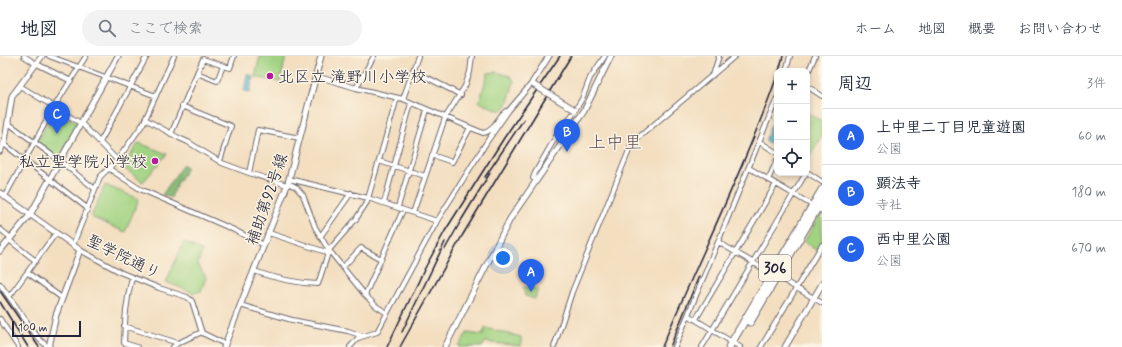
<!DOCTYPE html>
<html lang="ja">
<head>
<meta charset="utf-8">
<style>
	:root { --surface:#fff; --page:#f2f2f3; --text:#1f2937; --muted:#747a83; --line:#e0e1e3; --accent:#2563eb }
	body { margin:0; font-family:Mynerve,"Klee One",sans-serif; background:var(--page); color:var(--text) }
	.controls { position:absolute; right:12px; top:12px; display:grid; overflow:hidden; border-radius:8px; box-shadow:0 2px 6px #0003 }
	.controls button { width:36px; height:36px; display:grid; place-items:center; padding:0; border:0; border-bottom:1px solid var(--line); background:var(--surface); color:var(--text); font:20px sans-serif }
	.scale { position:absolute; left:12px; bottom:10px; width:69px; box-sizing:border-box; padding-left:4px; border:2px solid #22223b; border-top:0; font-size:11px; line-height:14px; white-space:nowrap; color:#22223b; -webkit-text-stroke:3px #fcf5e5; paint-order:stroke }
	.you { position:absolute; left:503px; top:202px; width:14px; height:14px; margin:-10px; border:3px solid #fff; border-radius:50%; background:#1a73e8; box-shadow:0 0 0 6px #1a73e833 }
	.badge { display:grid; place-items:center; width:26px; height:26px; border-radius:50%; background:var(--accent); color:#fff; font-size:13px; font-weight:700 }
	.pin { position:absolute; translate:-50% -33px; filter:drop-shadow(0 1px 2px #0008) }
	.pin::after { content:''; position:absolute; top:21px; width:14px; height:12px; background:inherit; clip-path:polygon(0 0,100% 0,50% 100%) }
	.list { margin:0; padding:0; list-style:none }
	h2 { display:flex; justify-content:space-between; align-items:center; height:52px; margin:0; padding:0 16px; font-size:17px }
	h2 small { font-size:13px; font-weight:400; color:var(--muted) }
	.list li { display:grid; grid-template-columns:26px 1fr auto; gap:12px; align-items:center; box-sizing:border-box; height:56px; padding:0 16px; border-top:1px solid var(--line) }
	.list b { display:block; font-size:15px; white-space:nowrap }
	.list p { margin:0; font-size:13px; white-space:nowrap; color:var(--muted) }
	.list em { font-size:13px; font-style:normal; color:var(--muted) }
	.icon { flex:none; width:22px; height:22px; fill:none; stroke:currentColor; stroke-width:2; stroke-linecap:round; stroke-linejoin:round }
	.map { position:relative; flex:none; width:822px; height:291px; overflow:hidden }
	header { display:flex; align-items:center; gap:24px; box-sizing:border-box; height:56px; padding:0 20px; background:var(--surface); border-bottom:1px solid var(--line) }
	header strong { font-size:19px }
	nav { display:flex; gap:22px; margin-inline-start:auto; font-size:14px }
	.search { width:280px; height:36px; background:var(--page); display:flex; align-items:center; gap:10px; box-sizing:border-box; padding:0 14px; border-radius:22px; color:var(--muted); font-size:15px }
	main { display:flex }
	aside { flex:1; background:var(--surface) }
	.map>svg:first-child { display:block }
	.green { fill:#a1d382; stroke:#627a5e }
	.forest { fill:#80b570; stroke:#516c56 }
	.water { fill:#45acc5; stroke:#346780 }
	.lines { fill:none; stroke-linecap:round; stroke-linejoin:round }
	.minor-casing { stroke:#6b646a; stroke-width:6 }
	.tertiary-casing { stroke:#6b646a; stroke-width:7 }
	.primary-casing { stroke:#6b646a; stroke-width:9 }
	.minor { stroke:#fff; stroke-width:4 }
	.tertiary { stroke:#fff; stroke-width:5 }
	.primary { stroke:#fff; stroke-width:7 }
	.rail { stroke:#22223b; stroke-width:1.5 }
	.tertiary-bridge-casing { stroke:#6b646a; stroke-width:7; stroke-linecap:butt }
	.tertiary-bridge { stroke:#fff; stroke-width:5 }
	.poi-dot { fill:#b5179e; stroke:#fcf5e5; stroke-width:1.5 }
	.labels { text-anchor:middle; stroke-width:3; stroke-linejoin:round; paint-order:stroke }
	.shield { fill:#fcf5e5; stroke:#63616e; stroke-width:1 }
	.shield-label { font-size:15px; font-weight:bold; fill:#22223b }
	.poi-label { font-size:16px; fill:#22223b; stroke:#fcf5e5; text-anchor:start }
	.street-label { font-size:16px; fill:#22223b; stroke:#fcf5e5 }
	.quarter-label { font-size:18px; fill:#67535f; stroke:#fcf5e5 }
</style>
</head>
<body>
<header>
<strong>地図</strong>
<div class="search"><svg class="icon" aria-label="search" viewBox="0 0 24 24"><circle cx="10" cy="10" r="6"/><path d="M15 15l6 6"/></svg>ここで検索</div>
<nav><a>ホーム</a><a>地図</a><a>概要</a><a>お問い合わせ</a></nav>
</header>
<main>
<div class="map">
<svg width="822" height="291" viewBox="0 0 822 291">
	<rect width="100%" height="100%" fill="#fcf5e5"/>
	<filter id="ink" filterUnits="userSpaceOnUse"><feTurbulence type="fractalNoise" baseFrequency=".025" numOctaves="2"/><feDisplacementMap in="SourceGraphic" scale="8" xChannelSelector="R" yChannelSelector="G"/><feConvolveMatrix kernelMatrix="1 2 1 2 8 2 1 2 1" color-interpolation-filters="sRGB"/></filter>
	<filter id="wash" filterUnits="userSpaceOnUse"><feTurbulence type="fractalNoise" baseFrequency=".012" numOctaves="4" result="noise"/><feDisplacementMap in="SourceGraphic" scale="16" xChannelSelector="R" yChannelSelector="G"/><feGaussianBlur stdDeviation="0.9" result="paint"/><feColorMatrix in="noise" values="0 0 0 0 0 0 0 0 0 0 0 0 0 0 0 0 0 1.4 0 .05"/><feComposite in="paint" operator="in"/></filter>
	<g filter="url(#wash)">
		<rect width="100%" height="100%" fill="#f3dec0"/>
		<path class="green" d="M260 0H286L280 26 255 21Z
			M497 16 510 20 514 25 507 49 501 55 479 46 488 17Z
			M53 57H59L76 66V70L59 103 37 86Z
			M807 57 822 65V80L807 106Z
			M139 87 167 98 143 126 122 111Z
			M105 129 139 143 125 176 91 161Z
			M821 157 822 158V185L816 194 804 186Z
			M184 186 202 195 198 208 206 222 201 235 194 237 166 226Z
			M523 231 538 233 535 243 525 240Z
			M485 272 521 281V290L485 286 482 291H459L467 277 483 279Z"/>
		<path class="forest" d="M183 108 187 112 177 128 171 142 162 139Z"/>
		<path class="water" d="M247 18 253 20 250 36 244 35Z
			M771 69 776 71 770 87 765 85Z"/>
	</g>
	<g filter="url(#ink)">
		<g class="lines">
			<g class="minor-casing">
				<path id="minor" d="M24 0 36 8
					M49 0 156 40
					M37 8 71 25
					M786 15 790 0
					M412 16 430 23 461 39
					M197 17 217 25 223 10
					M713 19 719 0
					M807 19 815 0
					M316 20 356 32 403 43 483 77C494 76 497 61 506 55
					M20 30 82 68 117 104
					M807 30 822 40
					M356 32 374 0
					M403 43 418 0
					M182 50 231 70 220 105
					M145 63 179 82 188 86 222 107 249 117 287 129
					M8 67 60 105 95 133
					M171 78 203 3 230 12 234 0
					M100 86 147 0
					M760 86 777 97
					M4 88 87 152
					M432 99 452 106 470 72
					M379 105 425 120
					M108 112 140 133 232 173 264 189
					M749 112 822 155
					M807 116 822 126
					M249 117 258 74 300 82
					M289 123 368 142 437 165
					M536 124 533 122 535 117 558 77 572 59 582 43 590 22 605 0
					M768 124 777 104
					M288 127 296 131 303 139 315 171 328 193 365 239 376 250 387 257
					M5 140 54 51 86 0
					M384 147 411 47
					M398 151 427 54
					M413 157 445 62 465 30 470 16 472 0
					M0 173 11 182
					M269 177 329 197
					M320 181 351 137
					M9 184 36 205
					M718 186 777 42
					M73 189 100 121 118 103 143 68 174 0
					M80 194 122 217 159 232 187 241 192 245 202 277 225 288
					M343 211 361 192 381 203
					M254 215C276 223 295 227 318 228L329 194 356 163 367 146 397 42
					M28 217 62 242
					M132 221C126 246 125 262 124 287L137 291
					M0 228 39 283 48 291
					M365 239 403 154
					M9 241 56 177
					M240 249 292 264 348 275 363 280
					M0 263 18 291
					M696 263 776 128
					M124 270 178 287
					M173 291 178 287 202 276
					M350 291 358 282 377 276 437 165 488 84 509 54 532 27
					M554 291 572 236 632 87 735 0
					M675 291 688 259
					M702 291 806 117
					M740 291 688 259 718 186 822 247
					M761 291 822 189"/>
			</g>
			<g class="tertiary-casing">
				<path id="tertiary" d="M534 29 532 27 549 0
					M0 95 5 85 12 40 42 0
					M0 137 80 194 56 259 49 291
					M0 195 30 159 118 0
					M224 291 288 127 321 0
					M445 291 510 163 584 55 611 0
					M785 291 822 228"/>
			</g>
			<g class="primary-casing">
				<path id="primary" d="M750 266 822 144
					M729 291 822 134"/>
			</g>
			<use href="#minor" class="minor"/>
			<use href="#tertiary" class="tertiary"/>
			<use href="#primary" class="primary"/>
			<path class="rail" d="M779 15 783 0
				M485 121 524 63
				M445 193 462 163 490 117
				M0 235 39 291
				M0 246 28 291
				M402 276 445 186
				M387 291 425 212 445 175 504 82 560 0
				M400 291 462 180 571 0
				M662 291C700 200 744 113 777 20
				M670 291 699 220"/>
			<g class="tertiary-bridge-casing">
				<path id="tertiary-bridge" d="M534 29 575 54"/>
			</g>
			<use href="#tertiary-bridge" class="tertiary-bridge"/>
		</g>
	</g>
	<g class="poi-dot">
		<circle cx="270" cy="20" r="4"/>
		<circle cx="155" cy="105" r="4"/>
	</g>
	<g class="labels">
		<rect class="shield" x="759" y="199" width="32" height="26" rx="3"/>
		<g class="shield-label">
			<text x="775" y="217">306</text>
		</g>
		<g class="poi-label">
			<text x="278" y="26">北区立 滝野川小学校</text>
			<text x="147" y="111" text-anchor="end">私立聖学院小学校</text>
		</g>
		<g class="street-label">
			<text transform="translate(266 143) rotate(-71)" y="6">補助第92号線</text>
			<text transform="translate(124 200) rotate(26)" y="6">聖学院通り</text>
		</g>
		<g class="quarter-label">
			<text x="615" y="92">上中里</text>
		</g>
	</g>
</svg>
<div class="controls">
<button>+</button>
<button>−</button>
<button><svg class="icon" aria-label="locate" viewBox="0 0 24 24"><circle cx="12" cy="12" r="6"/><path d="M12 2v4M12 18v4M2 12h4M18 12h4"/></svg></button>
</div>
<div class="scale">100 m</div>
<div class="you"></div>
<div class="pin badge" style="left:531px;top:236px">A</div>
<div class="pin badge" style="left:567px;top:96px">B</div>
<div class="pin badge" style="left:57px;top:78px">C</div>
</div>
<aside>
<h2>周辺<small>3件</small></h2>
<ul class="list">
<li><span class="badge">A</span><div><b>上中里二丁目児童遊園</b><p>公園</p></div><em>60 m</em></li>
<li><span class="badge">B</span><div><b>顕法寺</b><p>寺社</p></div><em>180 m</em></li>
<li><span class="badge">C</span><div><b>西中里公園</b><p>公園</p></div><em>670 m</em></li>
</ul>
</aside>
</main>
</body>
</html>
